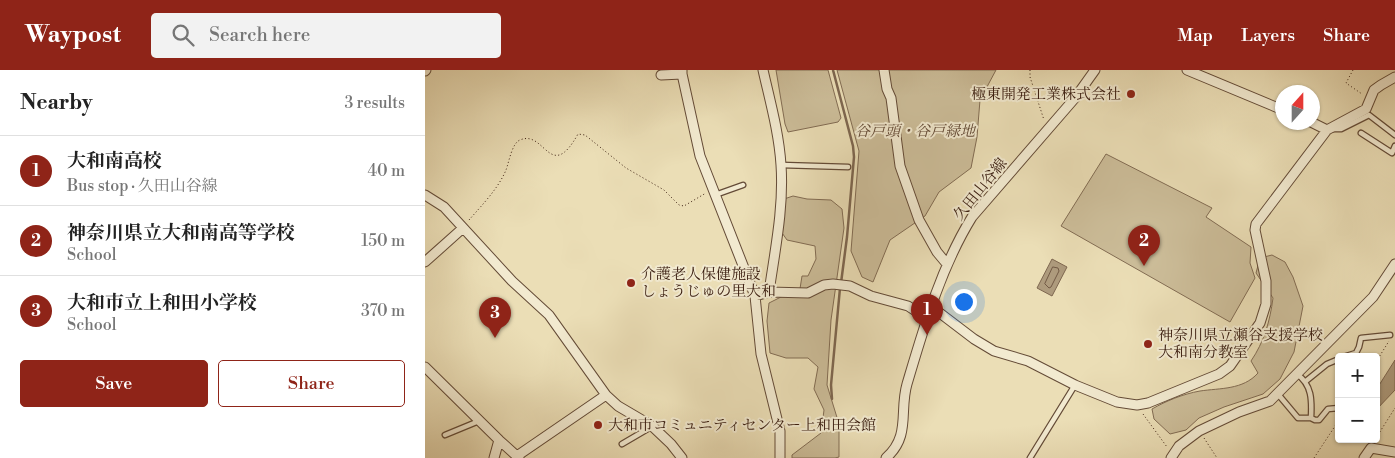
<!DOCTYPE html>
<html lang="en">
<head>
<meta charset="utf-8">
<style>
	:root { --surface:#fff; --page:#f2f2f2; --text:#222; --muted:#767676; --line:#e0e0e0; --accent:#8f2418 }
	body { margin:0; font-family:"Libre Bodoni","Noto Serif JP",serif; background:var(--page); color:var(--text) }
	.controls { position:absolute; right:15px; bottom:15px; display:grid; overflow:hidden; border-radius:5px; box-shadow:0 1px 4px #0004 }
	.controls button { width:45px; height:45px; display:grid; place-items:center; padding:0; border:0; border-bottom:1px solid var(--line); background:var(--surface); color:var(--text); font:25px sans-serif }
	.compass { position:absolute; left:850px; top:15px; width:45px; height:45px; border-radius:50%; background:var(--surface); box-shadow:0 1px 4px #0004; rotate:21deg }
	.you { position:absolute; left:538px; top:231px; width:18px; height:18px; margin:-12px; border:4px solid #fff; border-radius:50%; background:#1a73e8; box-shadow:0 0 0 8px #1a73e833 }
	.badge { display:grid; place-items:center; width:32px; height:32px; border-radius:50%; background:var(--accent); color:#fff; font-size:16px; font-weight:700 }
	.pin { position:absolute; translate:-50% -41px; filter:drop-shadow(0 1px 2px #0008) }
	.pin::after { content:''; position:absolute; top:26px; width:18px; height:15px; background:inherit; clip-path:polygon(0 0,100% 0,50% 100%) }
	.list { margin:0; padding:0; list-style:none }
	h2 { display:flex; justify-content:space-between; align-items:center; height:65px; margin:0; padding:0 20px; font-size:21px }
	h2 small { font-size:16px; font-weight:400; color:var(--muted) }
	.list li { display:grid; grid-template-columns:32px 1fr auto; gap:15px; align-items:center; box-sizing:border-box; height:70px; padding:0 20px; border-top:1px solid var(--line) }
	.list b { display:block; font-size:19px; white-space:nowrap }
	.list p { margin:0; font-size:16px; white-space:nowrap; color:var(--muted) }
	.list em { font-size:16px; font-style:normal; color:var(--muted) }
	.actions { display:flex; gap:10px; padding:15px 20px }
	.actions a { flex:1; padding:11px 0; border:1px solid var(--accent); border-radius:5px; text-align:center; font-size:18px; color:var(--accent) }
	.actions .main { background:var(--accent); color:#fff }
	.icon { flex:none; width:28px; height:28px; fill:none; stroke:currentColor; stroke-width:2; stroke-linecap:round; stroke-linejoin:round }
	.map { position:relative; flex:none; width:970px; height:388px; overflow:hidden }
	header { display:flex; align-items:center; gap:30px; box-sizing:border-box; height:70px; padding:0 25px; background:var(--accent); color:#fff }
	header strong { font-size:24px }
	nav { display:flex; gap:28px; margin-inline-start:auto; font-size:18px }
	.search { width:350px; height:45px; background:var(--page); display:flex; align-items:center; gap:12px; box-sizing:border-box; padding:0 18px; border-radius:5px; color:var(--muted); font-size:19px }
	main { display:flex }
	aside { flex:1; background:var(--surface) }
	.map>svg:first-child { display:block }
	.green { fill:#ccbd99; stroke:#826c53 }
	.water { fill:#ae9b7d; stroke:#7e6750 }
	.lines { fill:none; stroke-linecap:round; stroke-linejoin:round }
	.shore { stroke:#725a45; stroke-width:1 }
	.stream { stroke:#7e6750; stroke-width:2.5 }
	.lane-casing { stroke:#644b37; stroke-width:7 }
	.street-casing { stroke:#644b37; stroke-width:11 }
	.path { stroke:#371a0d; stroke-width:1; stroke-dasharray:1 2.5; stroke-linecap:butt }
	.lane { stroke:#f2ead0; stroke-width:4.5 }
	.street { stroke:#f2ead0; stroke-width:9 }
	.poi-dot { fill:#8f2418; stroke:#f2ead0; stroke-width:2 }
	.labels { text-anchor:middle; stroke-width:4; stroke-linejoin:round; paint-order:stroke }
	.poi-label { font-size:15px; fill:#371a0d; stroke:#f2ead0; text-anchor:start }
	.park-label { font-size:15px; font-style:italic; fill:#644b37; stroke:#f2ead0 }
	.street-label { font-size:15px; fill:#371a0d; stroke:#f2ead0 }
</style>
</head>
<body>
<header>
<strong>Waypost</strong>
<div class="search"><svg class="icon" aria-label="search" viewBox="0 0 24 24"><circle cx="10" cy="10" r="6"/><path d="M15 15l6 6"/></svg>Search here</div>
<nav><a>Map</a><a>Layers</a><a>Share</a></nav>
</header>
<main>
<aside>
<h2>Nearby<small>3 results</small></h2>
<ul class="list">
<li><span class="badge">1</span><div><b>大和南高校</b><p>Bus stop · 久田山谷線</p></div><em>40 m</em></li>
<li><span class="badge">2</span><div><b>神奈川県立大和南高等学校</b><p>School</p></div><em>150 m</em></li>
<li><span class="badge">3</span><div><b>大和市立上和田小学校</b><p>School</p></div><em>370 m</em></li>
</ul>
<div class="actions"><a class="main">Save</a><a>Share</a></div>
</aside>
<div class="map">
<svg width="970" height="388" viewBox="0 0 970 388">
	<rect width="100%" height="100%" fill="#ebdeb6"/>
	<filter id="stains"><feTurbulence type="fractalNoise" baseFrequency=".004" numOctaves="4"/><feColorMatrix values="0 0 0 0 .2 0 0 0 0 .09 0 0 0 0 .02 0 0 0 .5 -.17"/></filter>
	<radialGradient id="worn" r=".72"><stop offset=".6" stop-color="#630" stop-opacity="0"/><stop offset="1" stop-color="#630" stop-opacity=".3"/></radialGradient>
	<path class="green" d="M351 0H403L416 48 413 52 363 62 360 54Z
		M412 0H571L555 30 552 67 546 98 514 122 500 146 465 170 448 212 437 207 426 181 434 81Z
		M681 84 787 138 781 147 826 177 825 193 830 208 805 252 636 156Z
		M368 126 382 129 406 130 417 139 419 158 406 250 402 315 414 354V387L410 388H367V385L396 363 399 340 389 319 393 297 383 288H361L345 283 342 251 344 233 356 227 374 225 377 206H383L391 189 390 176 362 170 355 160 359 129Z
		M847 185 860 192 868 207 878 236 869 282 855 309 838 324 799 337 774 348 761 360 745 364 729 349 727 339C741 331 758 324 775 321 795 318 818 320 833 303L826 291C839 272 845 251 848 228L831 203 835 188Z"/>
	<path class="water" d="M627 189 642 197 627 226 612 218Z
		M970 290V320L951 340V320Z"/>
	<g class="lines">
		<path class="shore" d="M628 197 633 198 634 201 626 217 624 218 620 214Z"/>
		<path class="stream" d="M408 0 428 76 429 87 422 167 416 213
			M407 329 406 315 415 218"/>
		<g class="lane-casing">
			<path id="lane" d="M908 59H916L944 45 970 65
				M936 63 967 83 970 76
				M356 95 423 97
				M290 125 318 115
				M918 287 931 283 934 277 936 268 965 265
				M881 311 902 294 914 289
				M852 323 873 348H886C887 330 887 315 872 304
				M886 348 890 350H894L903 339 914 338
				M20 365 54 351
				M197 374 226 357
				M605 388 650 315"/>
		</g>
		<g class="street-casing">
			<path id="street" d="M257 0V4L275 86 330 226 336 284 355 361V388
				M338 0C345 31 354 63 356 95 359 137 350 180 344 222
				M459 0 462 19 466 28 475 96 494 150 512 182 522 194
				M762 0 858 40
				M0 1 1 0
				M236 5 257 4
				M886 52 902 60
				M0 125 19 137 87 211 124 245 181 325 193 336 227 356 246 374 257 388
				M0 192 38 158
				M330 226 344 222 383 223 399 215 408 214 425 216 446 226 483 236 503 249
				M507 237 549 269 569 281 603 291 650 315 692 332 712 335 723 333 794 304 805 296 835 253 841 234V211L830 160 831 154 902 60 941 39 949 20 956 15 970 7
				M0 297 74 370 94 388
				M92 386 181 325
				M69 388 74 370
				M461 388C486 366 474 341 482 314 499 257 516 197 547 147L650 28 670 0
				M746 388 754 376 774 361 814 342 845 331 948 227 970 194
				M939 388 946 378 970 382"/>
		</g>
		<path class="path" d="M605 0V7L619 50
			M928 0 921 13 937 24
			M44 150C57 135 73 119 81 100 84 92 87 73 95 70 120 59 125 114 153 64L160 65 201 98 239 120 254 135 259 136 281 123
			M951 292 964 271
			M718 344 742 377
			M779 368 792 388
			M951 368 970 338
			M889 388 914 350"/>
		<use href="#lane" class="lane"/>
		<use href="#street" class="street"/>
	</g>
	<g class="poi-dot">
		<circle cx="706" cy="24" r="5"/>
		<circle cx="206" cy="213" r="5"/>
		<circle cx="723" cy="274" r="5"/>
		<circle cx="173" cy="355" r="5"/>
	</g>
	<g class="labels">
		<g class="poi-label">
			<text x="696" y="29" text-anchor="end">極東開発工業株式会社</text>
			<text x="216" y="209">介護老人保健施設<tspan x="216" dy="17">しょうじゅの里大和</tspan></text>
			<text x="733" y="270">神奈川県立瀬谷支援学校<tspan x="733" dy="17">大和南分教室</tspan></text>
			<text x="183" y="360">大和市コミュニティセンター上和田会館</text>
		</g>
		<g class="park-label">
			<text x="490" y="66">谷戸頭・谷戸緑地</text>
		</g>
		<g class="street-label">
			<text transform="translate(555 119) rotate(-51)" y="5">久田山谷線</text>
		</g>
	</g>
	<rect width="100%" height="100%" filter="url(#stains)"/>
	<rect width="100%" height="100%" fill="url(#worn)"/>
</svg>
<div class="controls">
<button>+</button>
<button>−</button>
</div>
<svg class="compass" viewBox="-18 -18 36 36"><path d="M0-13l5 13h-10z" fill="#e53935"/><path d="M0 13l5-13h-10z" fill="#767676"/></svg>
<div class="you"></div>
<div class="pin badge" style="left:502px;top:265px">1</div>
<div class="pin badge" style="left:719px;top:196px">2</div>
<div class="pin badge" style="left:70px;top:268px">3</div>
</div>
</main>
</body>
</html>
